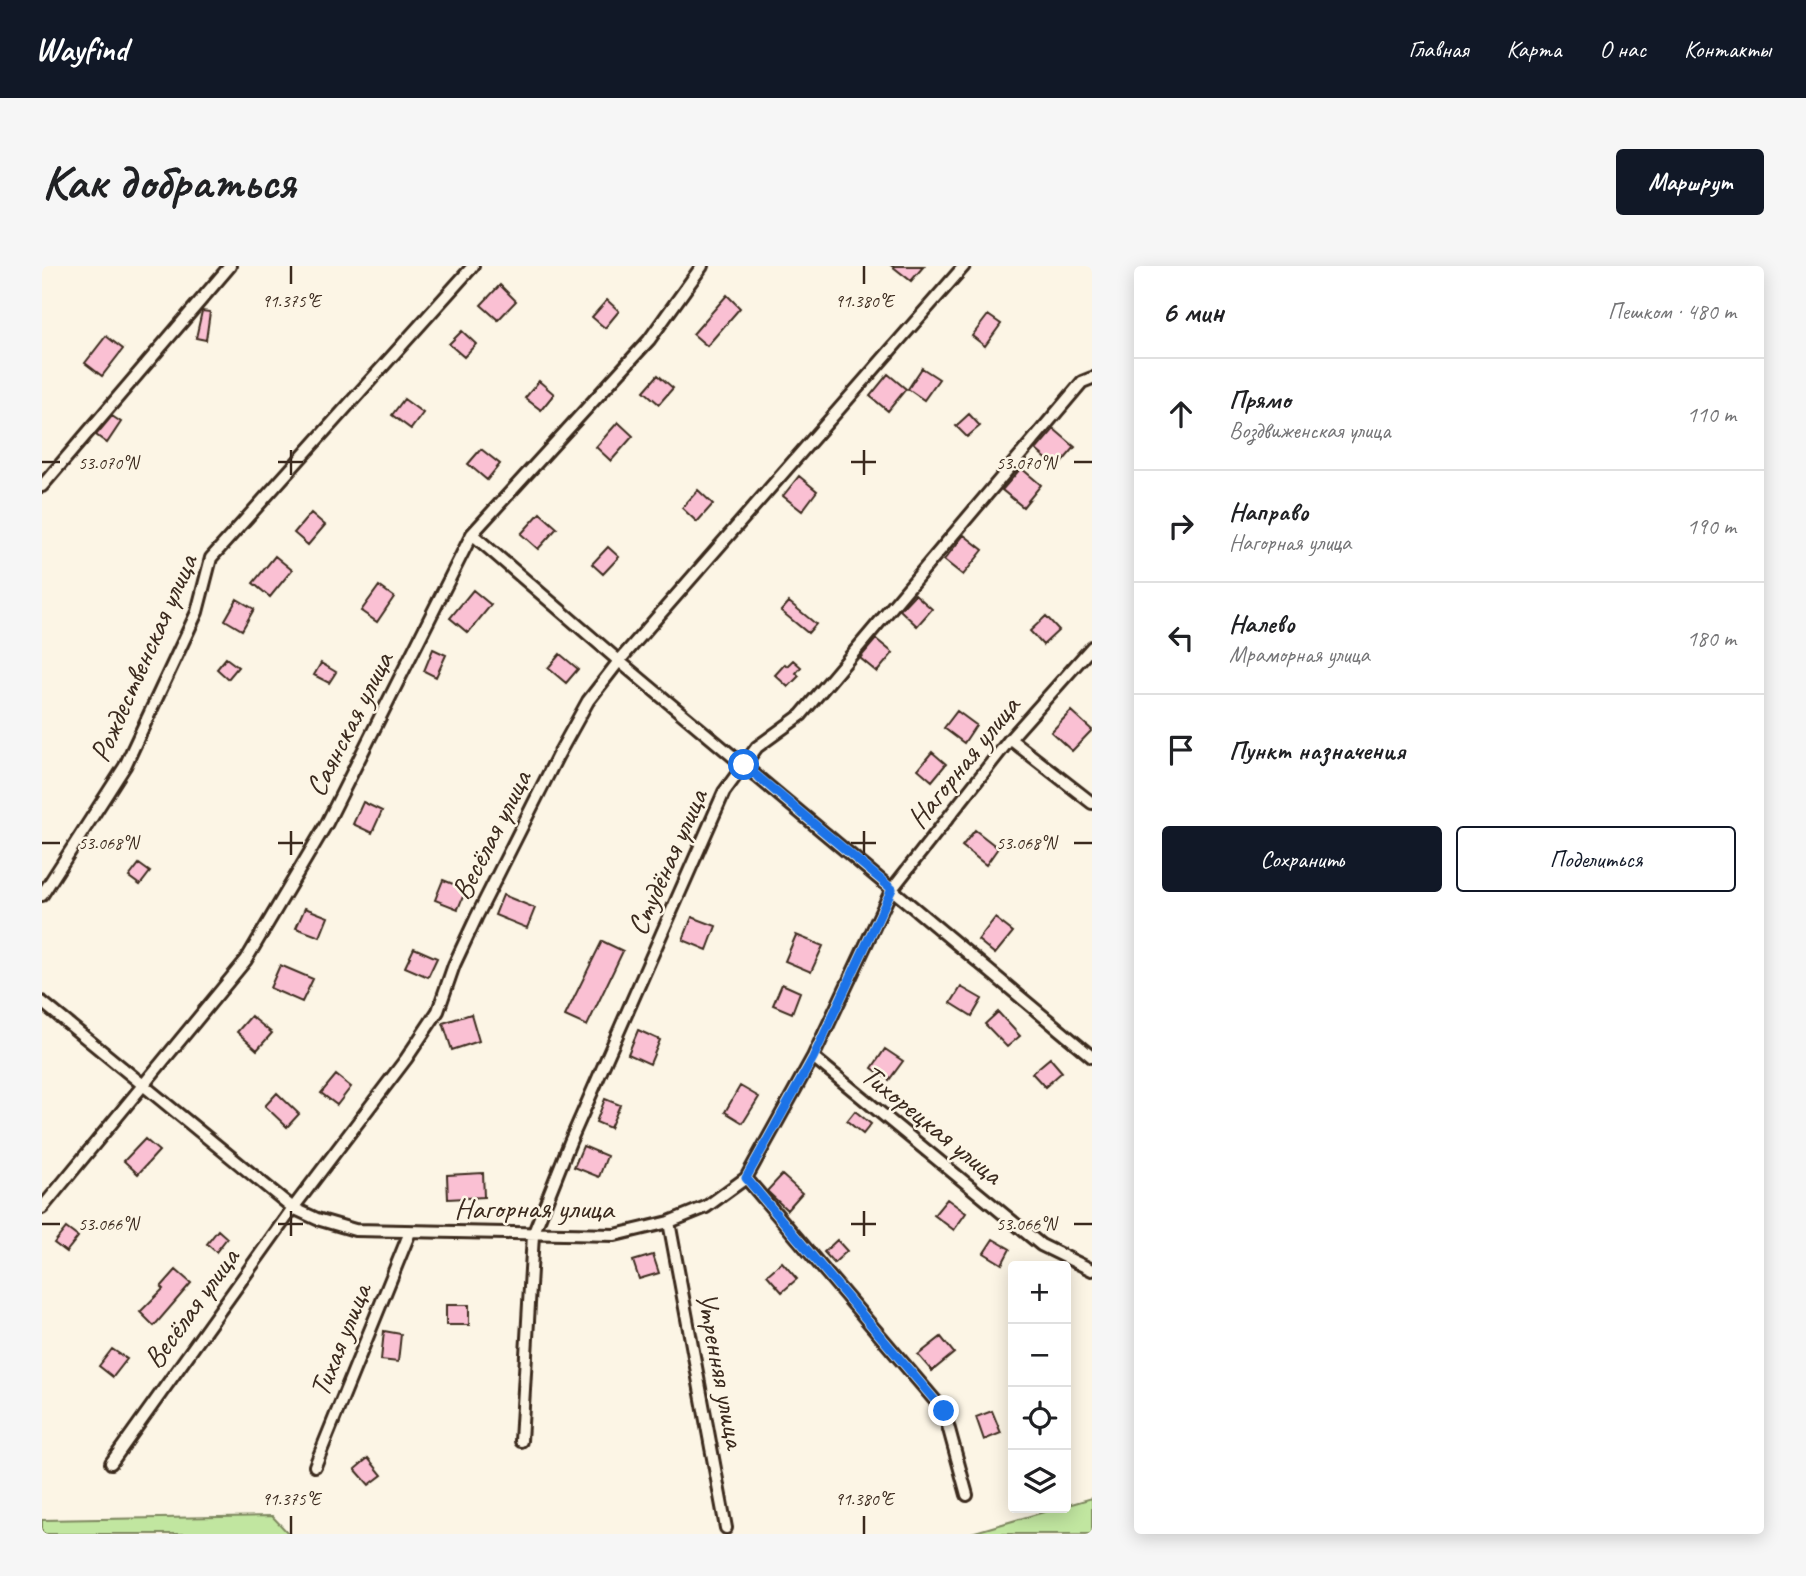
<!DOCTYPE html>
<html lang="ru">
<head>
<meta charset="utf-8">
<style>
	:root { --surface:#fff; --page:#f6f6f6; --text:#202124; --muted:#757577; --line:#e0e0e0; --accent:#111827 }
	body { margin:0; font-family:Caveat,sans-serif; background:var(--page); color:var(--text) }
	.controls { position:absolute; right:21px; bottom:21px; display:grid; overflow:hidden; border-radius:7px; box-shadow:0 4px 18px #0003 }
	.controls button { width:63px; height:63px; display:grid; place-items:center; padding:0; border:0; border-bottom:2px solid var(--line); background:var(--surface); color:var(--text); font:35px sans-serif }
	.stop { position:absolute; width:21px; height:21px; margin:-16px; border:5px solid #1a73e8; border-radius:50%; background:#fff }
	.stop.end { background:#1a73e8; border-color:#fff; box-shadow:0 2px 7px #0008 }
	.list { margin:0; padding:0; list-style:none }
	h2 { display:flex; justify-content:space-between; align-items:center; height:91px; margin:0; padding:0 28px; font-size:30px }
	h2 small { font-size:23px; font-weight:400; color:var(--muted) }
	.list li { display:grid; grid-template-columns:46px 1fr auto; gap:21px; align-items:center; box-sizing:border-box; height:112px; padding:0 28px; border-top:2px solid var(--line) }
	.list b { display:block; font-size:26px; white-space:nowrap }
	.list p { margin:0; font-size:23px; white-space:nowrap; color:var(--muted) }
	.list em { font-size:23px; font-style:normal; color:var(--muted) }
	.actions { display:flex; gap:14px; padding:21px 28px }
	.actions a { flex:1; padding:16px 0; border:2px solid var(--accent); border-radius:7px; text-align:center; font-size:24px; color:var(--accent) }
	.actions .main { background:var(--accent); color:#fff }
	.icon { flex:none; width:38px; height:38px; fill:none; stroke:currentColor; stroke-width:2; stroke-linecap:round; stroke-linejoin:round }
	.map { position:relative; flex:none; width:1050px; height:1268px; overflow:hidden; border-radius:7px }
	header { display:flex; align-items:center; gap:42px; box-sizing:border-box; height:98px; padding:0 35px; background:var(--accent); color:#fff }
	header strong { font-size:33px }
	nav { display:flex; gap:38px; margin-inline-start:auto; font-size:24px }
	.intro { display:flex; align-items:center; justify-content:space-between; box-sizing:border-box; height:168px; padding:0 42px }
	h1 { margin:0; font-size:49px }
	.button { padding:18px 32px; border-radius:7px; background:var(--accent); color:#fff; font-size:24px; font-weight:700 }
	main { display:flex; gap:42px; padding:0 42px }
	aside { flex:1; background:var(--surface); border-radius:7px; box-shadow:0 4px 18px #0003 }
	.map>svg:first-child { display:block }
	.green { fill:#c1e6a0; stroke:#7e885f; stroke-width:2 }
	.building { fill:#fac0d3; stroke:#3b2a1e; stroke-width:2 }
	.lines { fill:none; stroke-linecap:round; stroke-linejoin:round }
	.minor-casing { stroke:#3b2a1e; stroke-width:16 }
	.minor { stroke:#fcf5e5; stroke-width:10 }
	.route { stroke:#1a73e8; stroke-width:9 }
	.ticks { fill:none; stroke:#3b2a1e; stroke-width:2.5 }
	.labels { text-anchor:middle; stroke-width:5; stroke-linejoin:round; paint-order:stroke }
	.street-label { font-size:30px; fill:#3b2a1e; stroke:#fcf5e5 }
	.ticks-label { font-size:18px; text-anchor:middle; fill:#3b2a1e; stroke:#fcf5e5; stroke-width:5; stroke-linejoin:round; paint-order:stroke }
</style>
</head>
<body>
<header>
<strong>Wayfind</strong>
<nav><a>Главная</a><a>Карта</a><a>О нас</a><a>Контакты</a></nav>
</header>
<div class="intro"><h1>Как добраться</h1><a class="button">Маршрут</a></div>
<main>
<div class="map">
<svg width="1050" height="1268" viewBox="0 0 1050 1268">
	<rect width="100%" height="100%" fill="#fcf5e5"/>
	<filter id="ink" filterUnits="userSpaceOnUse"><feTurbulence type="fractalNoise" baseFrequency=".0143" numOctaves="2"/><feDisplacementMap in="SourceGraphic" scale="14" xChannelSelector="R" yChannelSelector="G"/><feConvolveMatrix kernelMatrix="1 2 1 2 8 2 1 2 1" color-interpolation-filters="sRGB"/></filter>
	<g filter="url(#ink)">
		<path class="green" d="M1050 1232V1268H926Z
			M230 1250 247 1268H0V1254Z"/>
		<path class="building" d="M850 0H882L869 15Z
			M458 19 474 35 456 54 439 39Z
			M685 29 698 42 665 80 651 68Z
			M565 34 577 45 563 62 550 51Z
			M160 45 168 46 164 74 154 72Z
			M946 49 959 58 943 80 930 70Z
			M420 65 434 78 422 91 407 78Z
			M64 70 81 83 60 110 43 97Z
			M880 102 897 113 882 134 866 123Z
			M846 108 864 123 846 145 828 130Z
			M616 109 631 122 617 138 602 125Z
			M497 115 512 128 499 144 483 132Z
			M362 133 381 147 369 163 350 149Z
			M927 148 938 160 925 171 914 160Z
			M70 150 79 156 65 177 54 169Z
			M576 156 591 170 569 195 554 181Z
			M1012 163 1033 181 1015 202 994 184Z
			M439 183 458 198 445 214 426 198Z
			M979 202 999 219 981 241 960 224Z
			M757 210 775 225 760 245 741 230Z
			M656 224 671 238 655 256 640 242Z
			M269 247 283 259 266 279 252 267Z
			M498 247 515 262 496 283 479 268Z
			M922 269 941 284 921 309 902 294Z
			M566 281 577 291 561 308 550 298Z
			M233 290 250 304 228 331 211 317Z
			M337 320 352 331 335 356 319 345Z
			M431 324 449 339 426 367 408 352Z
			M873 328 890 343 875 360 858 344Z
			M195 333 212 343 200 364 183 354Z
			M747 336 774 358 766 367 739 345Z
			M1004 350 1017 364 1001 379 988 365Z
			M834 373 851 387 835 406 818 392Z
			M391 383 404 389 394 411 382 405Z
			M518 388 536 403 524 417 506 402Z
			M184 392 196 401 186 413 175 403Z
			M751 394 759 401 754 407 757 410 746 421 733 409 743 398 745 400Z
			M279 397 294 406 287 417 272 409Z
			M915 445 934 459 922 477 902 462Z
			M1029 445 1050 464 1030 485 1009 466Z
			M890 486 904 498 890 515 876 503Z
			M321 536 340 545 330 567 311 558Z
			M933 564 956 582 944 599 920 580Z
			M97 598 108 606 98 619 87 611Z
			M401 614 424 623 416 643 393 634Z
			M461 629 493 642 485 662 453 649Z
			M263 642 286 651 278 671 254 662Z
			M650 651 674 660 665 684 641 674Z
			M953 652 971 666 953 688 936 674Z
			M754 669 781 680 769 706 743 695Z
			M560 675 581 685 545 760 523 750Z
			M372 682 395 692 386 711 363 701Z
			M238 699 271 713 260 736 228 722Z
			M740 718 758 726 750 747 731 739Z
			M919 721 940 733 930 750 909 737Z
			M956 746 978 770 965 781 943 758Z
			M429 748 437 775 410 784 401 757Z
			M209 750 230 767 215 784 195 766Z
			M596 764 618 774 608 798 586 788Z
			M843 783 861 795 847 814 830 802Z
			M1008 792 1020 806 1003 821 990 807Z
			M294 809 309 821 295 839 279 827Z
			M698 820 717 831 701 857 683 846Z
			M235 827 257 848 245 861 223 840Z
			M563 833 578 839 568 862 554 856Z
			M813 845 829 858 821 868 805 855Z
			M103 873 117 885 96 908 82 895Z
			M541 880 565 890 557 911 532 901Z
			M441 907 442 931 406 933 405 909Z
			M740 909 760 927 745 944 725 925Z
			M905 933 924 947 912 964 892 949Z
			M24 962 36 971 24 986 12 977Z
			M176 964 185 972 174 986 165 978Z
			M951 973 968 983 960 998 942 987Z
			M795 974 805 985 792 997 782 986Z
			M611 989 617 1007 597 1013 591 995Z
			M740 996 755 1013 740 1026 725 1009Z
			M134 1004 149 1017 112 1060 98 1046 121 1023 119 1021Z
			M404 1039H427V1059H404Z
			M342 1065 359 1068 356 1096 339 1094Z
			M899 1071 912 1087 890 1105 876 1089Z
			M70 1083 85 1093 71 1111 57 1100Z
			M950 1145 959 1167 942 1174 934 1151Z
			M326 1192 340 1209 327 1219 313 1203Z"/>
		<g class="lines">
			<g class="minor-casing">
				<path id="minor" d="M0 220 188 0
					M430 268 577 395 1050 791
					M968 473 1050 537
					M0 629 83 500 155 346 169 292 431 0
					M0 736 251 942 275 953 313 964 573 969 627 956 664 941 704 912 771 791 850 623 968 473 1050 381
					M771 791 999 979 1050 1004
					M704 912 902 1145 925 1229
					M0 942 204 694 285 557 430 268 607 74 660 0
					M627 956 684 1262
					M479 1175 491 969 528 876 682 526 715 481 759 449 1040 116 1050 112
					M69 1197 251 942 364 793 396 745 412 699 434 652 515 491 546 435 577 395 922 0
					M273 1200 368 966"/>
			</g>
			<use href="#minor" class="minor"/>
		</g>
	</g>
	<g class="lines" filter="url(#ink)">
		<path class="route" d="M702 499 850 623 771 792 704 912 902 1145"/>
	</g>
	<path class="ticks" d="M249 0V18M822 0V18M249 184V209M822 184V209M0 196H18M236 196H261M809 196H834M1032 196H1050M249 565V589M822 565V589M0 577H18M236 577H261M809 577H834M1032 577H1050M249 945V970M822 945V970M0 958H18M236 958H261M809 958H834M1032 958H1050M249 1250V1268M822 1250V1268"/>
	<g class="labels">
		<g class="street-label">
			<text transform="translate(101 392) rotate(-66)" y="10">Рождественская улица</text>
			<text transform="translate(307 458) rotate(-63)" y="10">Саянская улица</text>
			<text transform="translate(921 496) rotate(-51)" y="10">Нагорная улица</text>
			<text transform="translate(449 569) rotate(-63)" y="10">Весёлая улица</text>
			<text transform="translate(625 596) rotate(-66)" y="10">Студёная улица</text>
			<text transform="translate(890 858) rotate(39)" y="10">Тихорецкая улица</text>
			<text x="492" y="952">Нагорная улица</text>
			<text transform="translate(149 1042) rotate(-54)" y="10">Весёлая улица</text>
			<text transform="translate(298 1074) rotate(-68)" y="10">Тихая улица</text>
			<text transform="translate(679 1104) rotate(79)" y="10">Утренняя улица</text>
		</g>
	</g>
	<g class="ticks-label">
		<text x="249" y="41">91.375°E</text>
		<text x="822" y="41">91.380°E</text>
		<text x="66" y="203">53.070°N</text>
		<text x="984" y="203">53.070°N</text>
		<text x="66" y="583">53.068°N</text>
		<text x="984" y="583">53.068°N</text>
		<text x="66" y="964">53.066°N</text>
		<text x="984" y="964">53.066°N</text>
		<text x="249" y="1239">91.375°E</text>
		<text x="822" y="1239">91.380°E</text>
	</g>
</svg>
<div class="controls">
<button>+</button>
<button>−</button>
<button><svg class="icon" aria-label="locate" viewBox="0 0 24 24"><circle cx="12" cy="12" r="6"/><path d="M12 2v4M12 18v4M2 12h4M18 12h4"/></svg></button>
<button><svg class="icon" aria-label="layers" viewBox="0 0 24 24"><path d="M12 4l9 5-9 5-9-5zM3 14l9 5 9-5"/></svg></button>
</div>
<div class="stop" style="left:702px;top:499px"></div>
<div class="stop end" style="left:902px;top:1145px"></div>
</div>
<aside>
<h2>6 мин<small>Пешком · 480 m</small></h2>
<ul class="list">
<li><svg class="icon" aria-label="ahead" viewBox="0 0 24 24"><path d="M12 20V5M6 11l6-6 6 6"/></svg><div><b>Прямо</b><p>Воздвиженская улица</p></div><em>110 m</em></li>
<li><svg class="icon" aria-label="right" viewBox="0 0 24 24"><path d="M7 20v-9h11M14 6l5 5-5 5"/></svg><div><b>Направо</b><p>Нагорная улица</p></div><em>190 m</em></li>
<li><svg class="icon" aria-label="left" viewBox="0 0 24 24"><path d="M17 20v-9H6M10 6l-5 5 5 5"/></svg><div><b>Налево</b><p>Мраморная улица</p></div><em>180 m</em></li>
<li><svg class="icon" aria-label="arrive" viewBox="0 0 24 24"><path d="M6 21V4h12l-3 4 3 4H6"/></svg><div><b>Пункт назначения</b></div></li>
</ul>
<div class="actions"><a class="main">Сохранить</a><a>Поделиться</a></div>
</aside>
</main>
</body>
</html>
